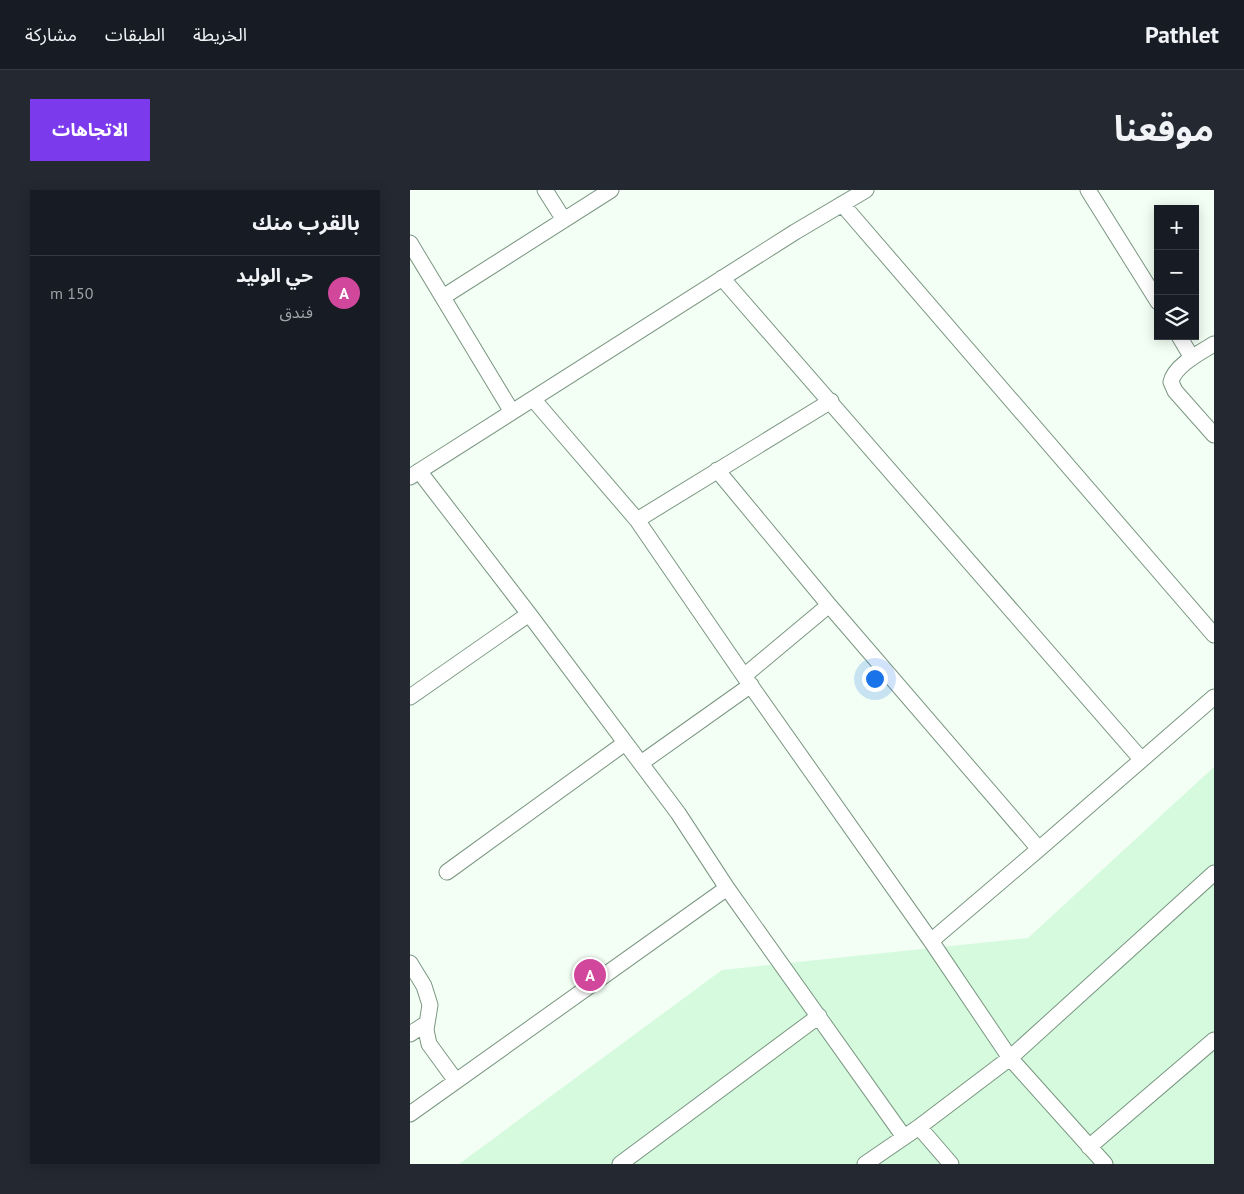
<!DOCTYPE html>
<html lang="ar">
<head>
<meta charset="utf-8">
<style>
	:root { --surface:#171b24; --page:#242831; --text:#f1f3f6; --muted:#9ea1a6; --line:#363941; --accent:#7c3aed }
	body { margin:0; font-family:"PT Sans","Noto Sans Arabic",sans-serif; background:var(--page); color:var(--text); direction:rtl }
	.controls { position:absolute; right:15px; top:15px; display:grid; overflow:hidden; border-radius:0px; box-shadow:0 2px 12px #0003 }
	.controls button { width:45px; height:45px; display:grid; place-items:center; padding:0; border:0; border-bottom:1px solid var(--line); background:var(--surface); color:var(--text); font:25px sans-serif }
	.you { position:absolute; left:464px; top:488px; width:18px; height:18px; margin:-12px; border:4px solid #fff; border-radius:50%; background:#1a73e8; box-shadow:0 0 0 8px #1a73e833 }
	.badge { display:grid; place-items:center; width:32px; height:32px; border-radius:50%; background:var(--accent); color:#fff; font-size:16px; font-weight:700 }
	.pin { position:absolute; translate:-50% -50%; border:2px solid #fff; box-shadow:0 1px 5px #0006 }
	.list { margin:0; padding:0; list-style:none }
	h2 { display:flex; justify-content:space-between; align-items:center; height:65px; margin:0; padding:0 20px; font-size:21px }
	h2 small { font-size:16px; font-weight:400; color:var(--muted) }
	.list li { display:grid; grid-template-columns:32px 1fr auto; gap:15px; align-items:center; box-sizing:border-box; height:75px; padding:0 20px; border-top:1px solid var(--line) }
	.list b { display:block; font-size:19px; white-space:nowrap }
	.list p { margin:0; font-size:16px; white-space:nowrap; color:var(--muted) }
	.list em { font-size:16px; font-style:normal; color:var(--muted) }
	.icon { flex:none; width:28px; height:28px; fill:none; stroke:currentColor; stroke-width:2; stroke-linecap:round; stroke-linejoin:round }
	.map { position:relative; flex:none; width:804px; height:974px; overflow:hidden; direction:ltr; border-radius:0px }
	header { display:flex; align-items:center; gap:30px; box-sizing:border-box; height:70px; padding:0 25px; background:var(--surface); border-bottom:1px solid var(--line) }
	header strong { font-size:24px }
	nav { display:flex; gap:28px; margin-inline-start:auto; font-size:18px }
	.intro { display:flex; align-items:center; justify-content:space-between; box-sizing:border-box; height:120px; padding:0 30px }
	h1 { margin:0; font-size:35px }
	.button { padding:12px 22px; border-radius:0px; background:var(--accent); color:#fff; font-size:18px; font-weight:700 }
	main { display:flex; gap:30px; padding:0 30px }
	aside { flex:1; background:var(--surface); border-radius:0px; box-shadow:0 2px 12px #0003 }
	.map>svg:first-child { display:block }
	.built { fill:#d5fade }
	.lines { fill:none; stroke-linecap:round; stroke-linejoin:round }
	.minor-casing { stroke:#7a9681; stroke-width:17 }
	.minor { stroke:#fff; stroke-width:15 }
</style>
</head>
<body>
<header>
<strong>Pathlet</strong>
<nav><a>الخريطة</a><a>الطبقات</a><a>مشاركة</a></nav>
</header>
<div class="intro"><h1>موقعنا</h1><a class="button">الاتجاهات</a></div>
<main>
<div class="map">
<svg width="804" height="974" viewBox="0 0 804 974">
	<rect width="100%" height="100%" fill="#f3fff5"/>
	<path class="built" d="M804 577V974H49L312 780 618 748Z"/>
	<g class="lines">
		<g class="minor-casing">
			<path id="minor" d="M135 0 154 30
				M678 0 748 112
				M432 14 804 445
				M0 53 102 222
				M312 88 731 569
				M33 107 201 0
				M769 146 782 168
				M804 154C791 162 764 176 761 192L765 201 804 245
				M123 209 227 330 334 486 521 751 600 868 695 974
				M307 280 419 415 629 659
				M9 281 119 424 268 623 317 698 494 947
				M0 287 385 42 456 0
				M227 330 421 211
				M334 486 419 415
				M0 507 119 424
				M231 573 341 495
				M37 682 215 553
				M521 751 629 659 804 507
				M0 773 14 796 20 815 16 840 19 854 46 891
				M0 844 17 833
				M0 924 317 698
				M509 937 541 974
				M679 957 804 850
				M210 974 409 826
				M455 974 509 937 600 868 804 683"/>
		</g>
		<use href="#minor" class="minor"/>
	</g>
</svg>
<div class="controls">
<button>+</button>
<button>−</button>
<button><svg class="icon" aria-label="layers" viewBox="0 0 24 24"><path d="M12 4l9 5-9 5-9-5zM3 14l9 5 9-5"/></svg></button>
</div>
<div class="you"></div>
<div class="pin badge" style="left:180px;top:785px;background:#d1479c">A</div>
</div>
<aside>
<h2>بالقرب منك<small></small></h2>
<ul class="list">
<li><span class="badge" style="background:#d1479c">A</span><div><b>حي الوليد</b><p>فندق</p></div><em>150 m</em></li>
</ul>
</aside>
</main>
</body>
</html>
